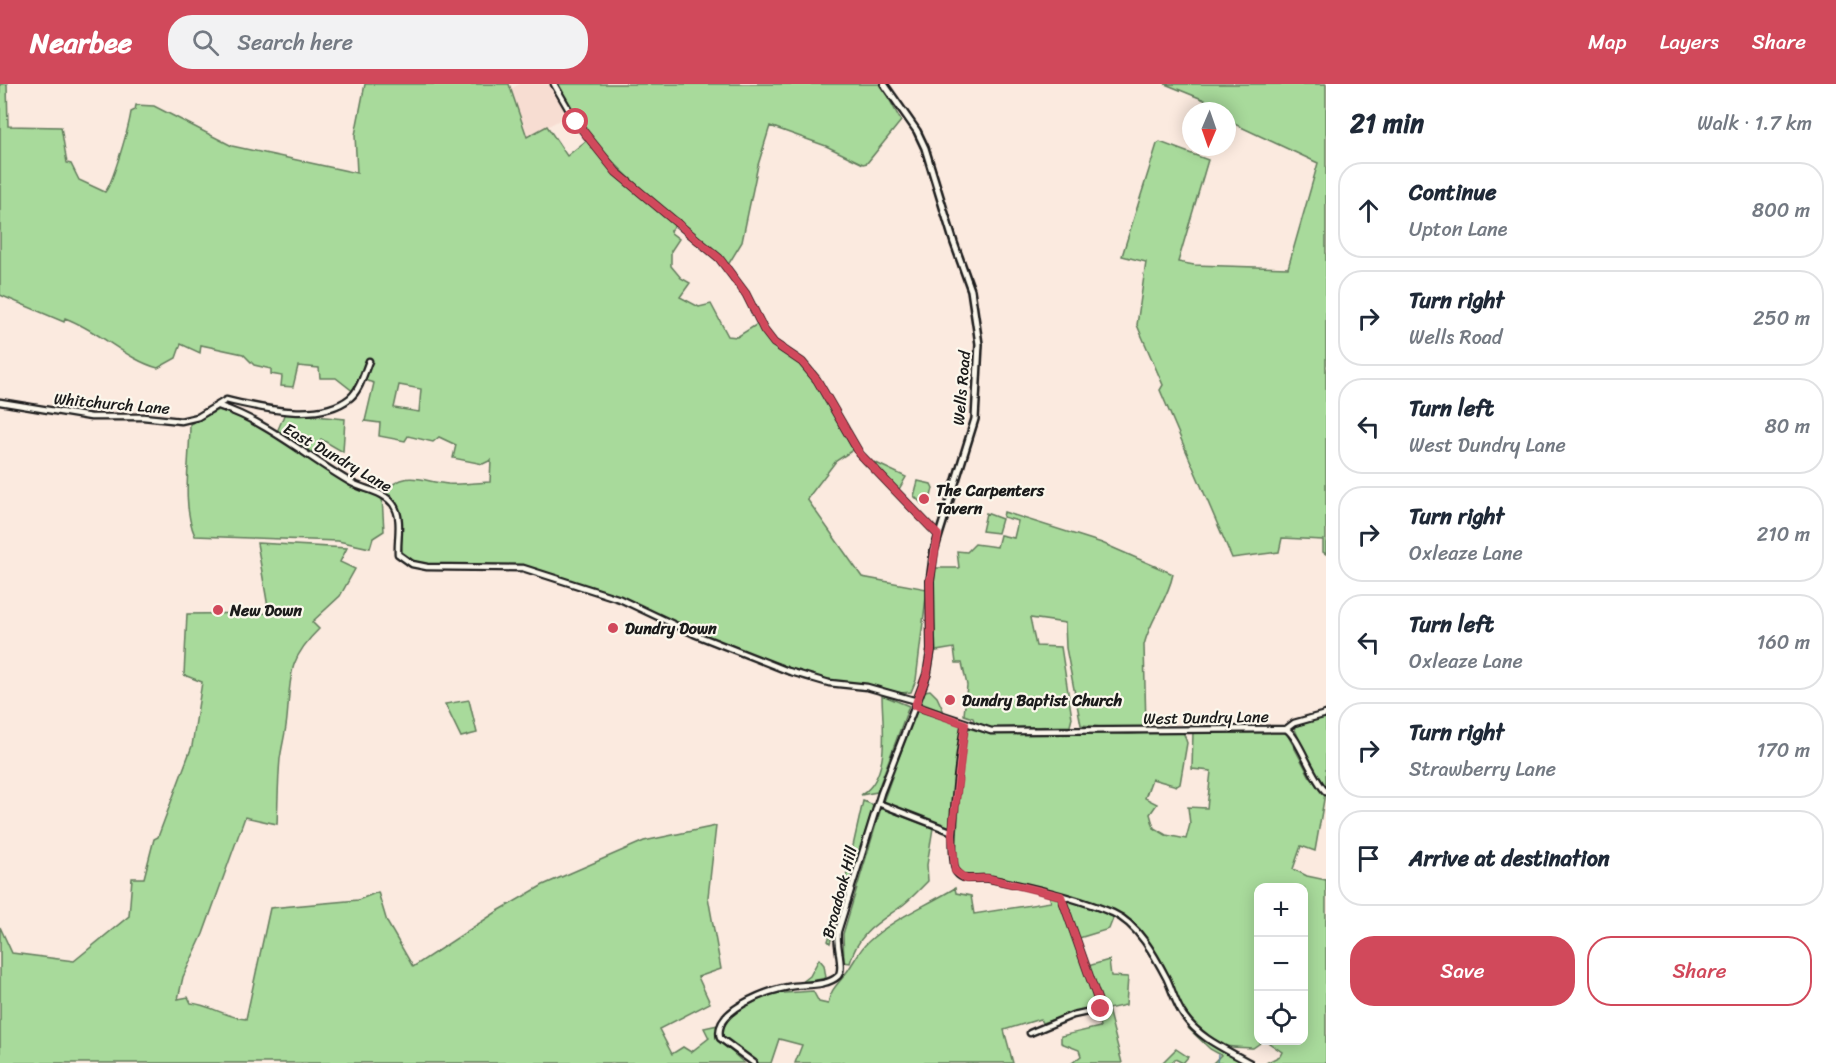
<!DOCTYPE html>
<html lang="en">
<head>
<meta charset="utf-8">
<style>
	:root { --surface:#fff; --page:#f2f2f3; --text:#1f2937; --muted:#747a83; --line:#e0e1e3; --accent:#d1495b }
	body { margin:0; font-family:Sriracha,sans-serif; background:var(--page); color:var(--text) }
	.controls { position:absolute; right:18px; bottom:18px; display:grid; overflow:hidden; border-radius:12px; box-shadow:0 3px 15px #0003 }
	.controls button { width:54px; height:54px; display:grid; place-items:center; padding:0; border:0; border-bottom:2px solid var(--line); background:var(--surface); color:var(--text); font:30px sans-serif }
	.compass { position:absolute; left:1182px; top:18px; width:54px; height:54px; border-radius:50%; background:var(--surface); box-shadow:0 3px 15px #0003; rotate:182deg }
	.stop { position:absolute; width:18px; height:18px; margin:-14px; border:4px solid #d1495b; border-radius:50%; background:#fff }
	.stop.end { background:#d1495b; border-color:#fff; box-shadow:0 2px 6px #0008 }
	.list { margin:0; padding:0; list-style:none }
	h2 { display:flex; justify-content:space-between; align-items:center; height:78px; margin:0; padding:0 24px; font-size:26px }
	h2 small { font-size:20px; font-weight:400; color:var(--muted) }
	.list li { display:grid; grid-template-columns:39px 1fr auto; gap:18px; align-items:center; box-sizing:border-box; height:96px; margin:0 12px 12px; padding:0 12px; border:2px solid var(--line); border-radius:24px }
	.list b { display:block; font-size:22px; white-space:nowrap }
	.list p { margin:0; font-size:20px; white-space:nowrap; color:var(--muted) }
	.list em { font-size:20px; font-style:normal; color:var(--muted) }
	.actions { display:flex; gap:12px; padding:18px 24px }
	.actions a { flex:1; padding:14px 0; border:2px solid var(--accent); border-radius:24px; text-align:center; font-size:21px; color:var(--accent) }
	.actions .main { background:var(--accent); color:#fff }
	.icon { flex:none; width:33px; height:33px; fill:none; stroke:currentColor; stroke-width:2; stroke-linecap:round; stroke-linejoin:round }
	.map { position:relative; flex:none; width:1326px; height:979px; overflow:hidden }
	header { display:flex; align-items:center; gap:36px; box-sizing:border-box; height:84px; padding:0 30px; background:var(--accent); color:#fff }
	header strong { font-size:28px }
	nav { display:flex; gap:33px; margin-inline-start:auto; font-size:21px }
	.search { width:420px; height:54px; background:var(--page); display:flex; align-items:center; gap:15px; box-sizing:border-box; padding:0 21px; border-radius:24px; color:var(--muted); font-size:22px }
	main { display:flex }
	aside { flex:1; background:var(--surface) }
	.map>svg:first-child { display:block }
	.built { fill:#f7ddd2 }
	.green { fill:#a8da9b; stroke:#627b5c; stroke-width:1.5; fill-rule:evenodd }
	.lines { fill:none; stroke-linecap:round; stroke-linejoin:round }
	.stream { stroke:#5d8498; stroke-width:1.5 }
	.minor-casing { stroke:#1c1c1c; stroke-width:9 }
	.tertiary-casing { stroke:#1c1c1c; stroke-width:10 }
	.minor { stroke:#fbf7ec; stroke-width:4.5 }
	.tertiary { stroke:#fbf7ec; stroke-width:5 }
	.route { stroke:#d1495b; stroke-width:8 }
	.poi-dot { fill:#d1495b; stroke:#fbf7ec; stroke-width:2 }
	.labels { text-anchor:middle; stroke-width:4.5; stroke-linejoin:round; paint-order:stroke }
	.street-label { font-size:16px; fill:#1c1c1c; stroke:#fbf7ec }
	.poi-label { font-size:16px; font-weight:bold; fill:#1c1c1c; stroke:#fbf7ec; text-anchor:start }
</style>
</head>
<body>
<header>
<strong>Nearbee</strong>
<div class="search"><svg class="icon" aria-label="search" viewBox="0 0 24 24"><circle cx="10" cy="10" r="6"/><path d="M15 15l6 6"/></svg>Search here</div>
<nav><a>Map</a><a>Layers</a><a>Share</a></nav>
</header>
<main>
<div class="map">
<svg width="1326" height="979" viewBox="0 0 1326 979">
	<rect width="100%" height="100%" fill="#fbeadf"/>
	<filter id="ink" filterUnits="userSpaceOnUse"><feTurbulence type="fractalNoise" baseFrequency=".0167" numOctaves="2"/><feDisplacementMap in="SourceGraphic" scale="12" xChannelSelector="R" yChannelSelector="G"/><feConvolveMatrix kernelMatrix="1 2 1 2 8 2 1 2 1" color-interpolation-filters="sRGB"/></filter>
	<g filter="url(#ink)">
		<path class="built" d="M520 0H553L569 31 528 53 510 5Z"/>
		<path class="green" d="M0 0H7L8 42 61 43 67 79 71 80 79 96 105 108C113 99 129 42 131 28L135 26 136 21 154 22 232 62 357 89 355 51 365 0H509L527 53 547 42 567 72 587 56 612 88 676 140 670 148 679 155 671 167V182L681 194 690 199 680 213 699 223 711 220 728 252 737 253 759 239 776 263 807 286 853 366 836 377 807 415 862 493 927 505 916 596 911 608 901 609 866 600 838 598 800 588 693 547 626 515 524 482H440L424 480 403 473C400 464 402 457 402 448 401 435 396 423 391 411L389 413 383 408C408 385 419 397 448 400 461 401 476 399 490 398L491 376 483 380 453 374 456 361 439 353 433 358 408 352 405 357 379 352 380 339 365 337 374 299 364 296 365 285 354 308 336 294H320L319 284 298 282 293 303 281 302 282 292 271 290V285L254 281 243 270 201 261 200 269 181 260 176 274 158 284C127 276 100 247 65 234L64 238 0 211ZM399 301 421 305 419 328 394 324Z
			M557 0H881L901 37 867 79 863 80 826 62 770 42 758 81 742 158 728 181C715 165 701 157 686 144 636 101 586 60 557 0Z
			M1165 0H1326V470L1323 468V456L1282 454 1279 468 1232 474 1160 306 1163 301 1137 241 1146 178 1122 172 1157 60 1160 58 1208 76 1178 178 1194 181 1288 184 1318 79 1228 37 1227 27H1218L1207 17Z
			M218 326C268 339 307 378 352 402 361 407 372 410 382 413L384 447 373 454 370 464 338 457 195 452C181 420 190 375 190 340Z
			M285 329 345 335 343 368 321 355 313 369 277 348Z
			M874 378 906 393 898 407Z
			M918 397 931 400 933 404 930 417 924 415 922 420 914 412Z
			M1004 428 1102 459 1173 490C1168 516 1150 535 1144 561L1146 643 1122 645 1081 641 1066 564 1065 539 1030 534 1036 562 1061 563 1072 634 1070 642 988 644 976 642 973 634 964 631 967 601 962 579H956L954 564 936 567 933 514 935 484H959L957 467 967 468 975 460 997 463 1000 451 1014 454 1018 437 1003 433Z
			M986 429 1002 435 998 449 982 447Z
			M257 459 347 464 340 478 355 485 340 512 312 538 319 545C287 576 291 593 287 634 286 647 282 661 280 675 278 697 278 719 277 740L245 733 203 850 183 893 178 915 188 913 191 919C211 921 227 934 246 935L270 824 358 816 378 808 387 838 413 883 498 827 543 801 644 757 716 742 708 813 721 885 698 893 710 919 659 945 672 970 683 963 691 968 709 954 704 944 718 941V955L744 979H0V843L12 869 74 877 129 832 132 794H144L154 755 158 753 192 662 202 598 184 591 187 530 269 529Z
			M930 606 937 613 944 628 921 619 925 607Z
			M882 611 909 622 877 708 861 711C892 692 882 641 882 611Z
			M469 616 477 649 461 653 445 620Z
			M921 627 961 640 962 643 951 745 883 718 915 629Z
			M1326 632V704L1311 683 1294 643Z
			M967 644 987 649 1049 647 1129 650 1183 647 1187 659 1180 700 1177 702 1152 695 1145 714 1157 720 1150 730 1154 744 1166 751 1186 755 1190 740 1188 723 1207 724 1211 687 1192 685 1193 647H1281L1287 650 1310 693 1325 710 1315 767 1301 762 1293 785 1307 792 1326 796V979H1266L1280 972 1282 968 1266 957 1304 956V804H1258V956L1263 957 1253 964C1243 963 1230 964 1221 961 1169 943 1167 849 1113 827L986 792H962L955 784 961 687Z
			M863 717 874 721 830 859 828 857 841 816Z
			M881 724 933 744 927 781 928 797C920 805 912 814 903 821 880 838 858 848 850 879L844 878 843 850Z
			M955 804 956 809 971 812 974 830 1051 818 1049 811 1059 813 1097 921 1042 939 1040 935 1004 946 1013 979H795L802 961 779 955 771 979H758L723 953 724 936 729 931 771 910 813 907 819 918 828 920C831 904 837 902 846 889 853 880 859 866 868 858 892 835 926 822 955 804Z
			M1064 815 1114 832 1109 845 1079 854Z
			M819 875 824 881 826 894 801 899 810 892Z
			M1109 876 1111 892 1128 893 1126 921 1108 925 1122 979H1072L1081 972 1079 966 1061 959V952L1100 943 1098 932 1092 928 1102 926 1088 882Z
			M1188 944 1212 961 1246 979H1213L1221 971 1210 965Z
			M1176 965 1188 973 1183 979 1175 975 1171 979H1162Z"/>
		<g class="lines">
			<path class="stream" d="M1217 979 1218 971"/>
			<g class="minor-casing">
				<path id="minor" d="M554 0 576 38 616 88 719 174 746 210 764 246 774 259 802 278 817 296 860 370 938 451
					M0 318 91 333H143L181 337 198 333 226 316C261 324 319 339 350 314 360 306 364 289 369 277
					M219 322C268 338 308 374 352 399 365 406 383 407 393 420 403 434 397 454 398 470L412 480 427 483 523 484 620 515 694 550 788 587 829 599 867 603 917 617
					M965 640C960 661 946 775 957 789 964 799 980 792 991 795 1031 803 1075 813 1113 829 1138 840 1155 872 1167 895 1173 908 1176 921 1184 932 1201 956 1226 965 1250 979
					M1286 645C1299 653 1310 691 1326 708
					M1286 645 1294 639 1326 630
					M878 719 953 748
					M1030 949 1073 931 1101 925 1061 812
					M754 979 720 954C713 926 767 907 788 903 803 900 827 903 838 892 845 884 835 860 838 847L881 709 915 622 991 647 1286 645"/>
			</g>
			<g class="tertiary-casing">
				<path id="tertiary" d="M884 0 917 47 925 64 954 159 971 206 979 260 975 335 934 467 930 497 931 566 927 590 915 622"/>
			</g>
			<use href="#minor" class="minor"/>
			<use href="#tertiary" class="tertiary"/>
		</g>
	</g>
	<g class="lines" filter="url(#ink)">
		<path class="route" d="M576 38 616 88 719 174 746 210 764 246 774 259 802 278 817 296 860 370 938 451 930 497 931 566 927 590 915 622 965 640 952 750 955 787 966 795 987 794 1061 812 1101 925"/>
	</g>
	<g class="poi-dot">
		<circle cx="924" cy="415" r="6"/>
		<circle cx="218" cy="526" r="6"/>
		<circle cx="613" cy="544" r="6"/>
		<circle cx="950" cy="616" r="6"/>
	</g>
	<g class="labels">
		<g class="street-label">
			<text transform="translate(961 304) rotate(-85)" y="6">Wells Road</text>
			<text transform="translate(112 319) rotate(5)" y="6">Whitchurch Lane</text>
			<text transform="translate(338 373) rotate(30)" y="6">East Dundry Lane</text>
			<text transform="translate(1206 633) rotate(-1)" y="6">West Dundry Lane</text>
			<text transform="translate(839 808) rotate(-75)" y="6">Broadoak Hill</text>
		</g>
		<g class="poi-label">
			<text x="936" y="412">The Carpenters<tspan x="936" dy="18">Tavern</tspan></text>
			<text x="230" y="532">New Down</text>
			<text x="625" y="550">Dundry Down</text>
			<text x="962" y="622">Dundry Baptist Church</text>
		</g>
	</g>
</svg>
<div class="controls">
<button>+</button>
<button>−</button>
<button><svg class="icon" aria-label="locate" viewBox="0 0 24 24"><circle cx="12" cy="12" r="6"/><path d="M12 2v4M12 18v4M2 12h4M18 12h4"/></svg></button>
</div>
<svg class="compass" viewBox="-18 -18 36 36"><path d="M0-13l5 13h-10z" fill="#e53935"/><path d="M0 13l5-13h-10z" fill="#747a83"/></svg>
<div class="stop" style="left:576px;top:38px"></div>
<div class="stop end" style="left:1101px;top:925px"></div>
</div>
<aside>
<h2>21 min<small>Walk · 1.7 km</small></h2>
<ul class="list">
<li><svg class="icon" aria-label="ahead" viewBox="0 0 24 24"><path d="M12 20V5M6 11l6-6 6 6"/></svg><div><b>Continue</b><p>Upton Lane</p></div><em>800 m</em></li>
<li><svg class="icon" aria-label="right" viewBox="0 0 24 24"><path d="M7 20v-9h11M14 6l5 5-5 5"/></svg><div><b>Turn right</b><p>Wells Road</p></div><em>250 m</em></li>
<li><svg class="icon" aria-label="left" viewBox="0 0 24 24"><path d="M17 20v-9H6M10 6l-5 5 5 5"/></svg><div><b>Turn left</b><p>West Dundry Lane</p></div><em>80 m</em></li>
<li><svg class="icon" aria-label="right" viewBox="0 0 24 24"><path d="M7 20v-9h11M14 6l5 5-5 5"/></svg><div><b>Turn right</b><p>Oxleaze Lane</p></div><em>210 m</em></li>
<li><svg class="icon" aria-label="left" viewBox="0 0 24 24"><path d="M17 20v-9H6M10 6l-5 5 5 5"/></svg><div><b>Turn left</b><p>Oxleaze Lane</p></div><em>160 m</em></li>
<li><svg class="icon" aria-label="right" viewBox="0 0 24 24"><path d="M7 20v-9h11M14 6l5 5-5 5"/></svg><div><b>Turn right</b><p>Strawberry Lane</p></div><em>170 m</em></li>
<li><svg class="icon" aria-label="arrive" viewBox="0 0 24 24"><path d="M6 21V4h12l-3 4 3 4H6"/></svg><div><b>Arrive at destination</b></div></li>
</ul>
<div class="actions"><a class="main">Save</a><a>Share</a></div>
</aside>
</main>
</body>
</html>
